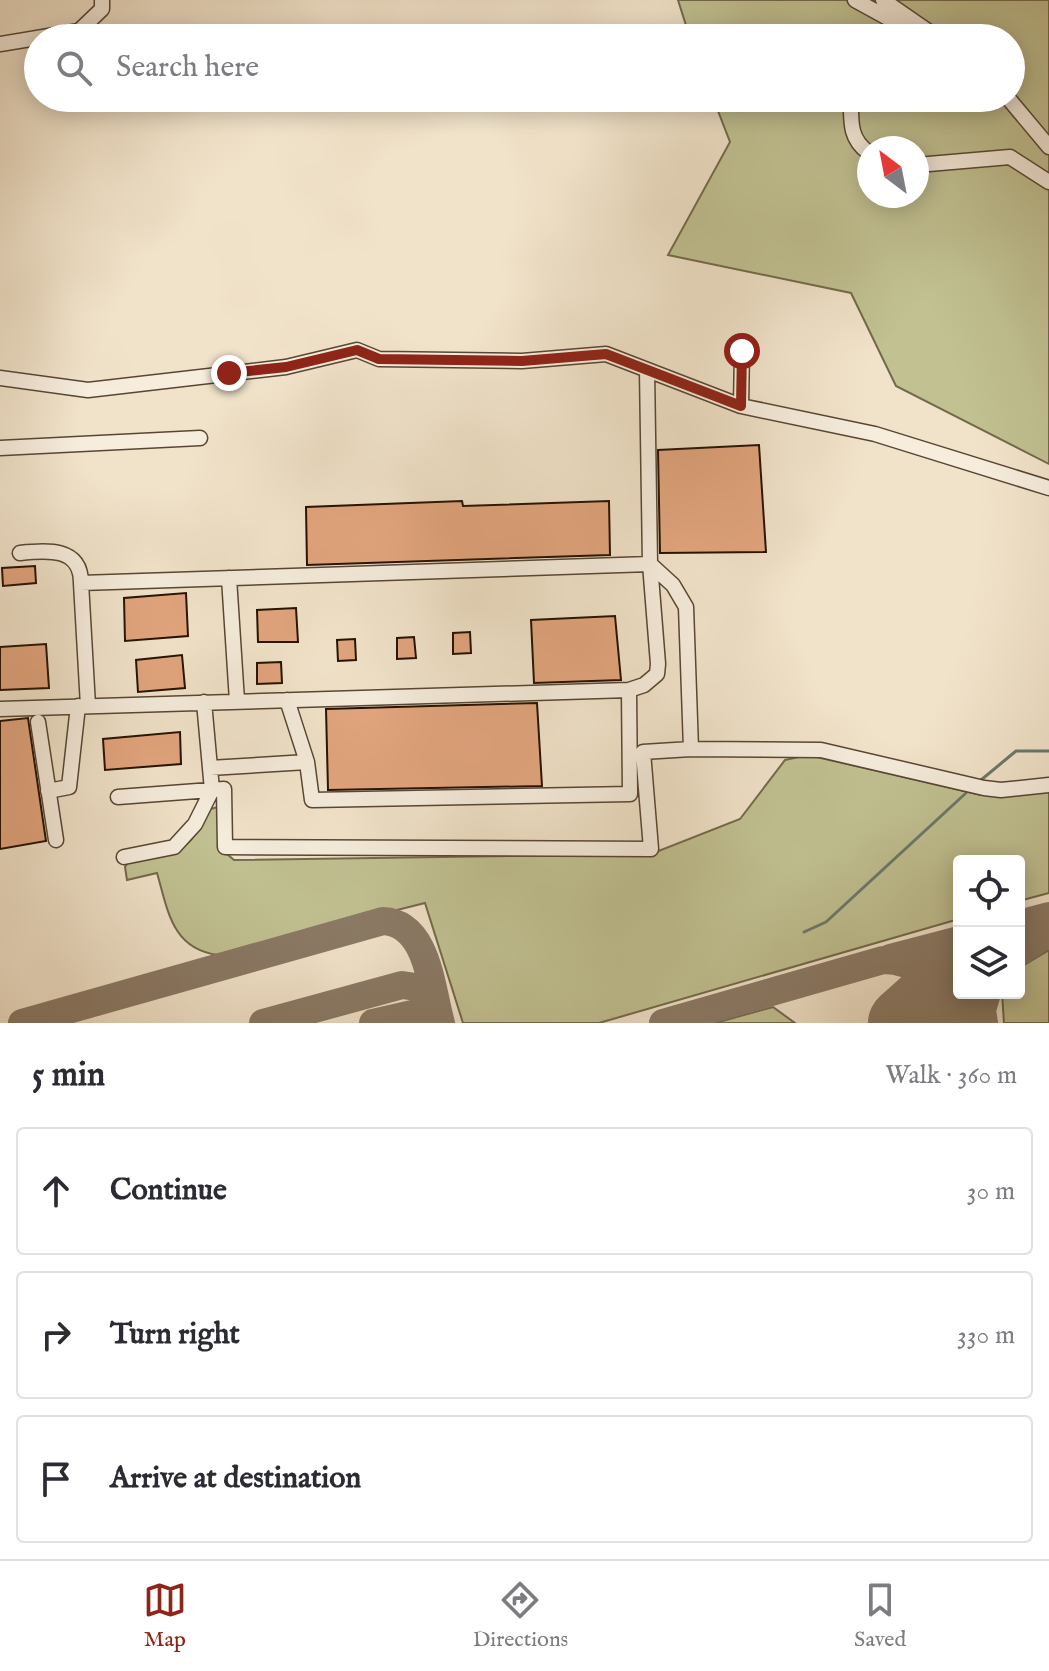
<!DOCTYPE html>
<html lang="en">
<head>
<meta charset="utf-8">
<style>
	:root { --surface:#fff; --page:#f7f7f7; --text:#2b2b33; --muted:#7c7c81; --line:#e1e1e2; --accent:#8f2418 }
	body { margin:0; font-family:"IM FELL English",serif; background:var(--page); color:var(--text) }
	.controls { position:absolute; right:24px; bottom:24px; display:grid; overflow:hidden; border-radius:8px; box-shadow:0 4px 20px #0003 }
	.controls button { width:72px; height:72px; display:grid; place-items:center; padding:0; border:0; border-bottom:2px solid var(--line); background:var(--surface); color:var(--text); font:40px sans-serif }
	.compass { position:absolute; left:857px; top:136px; width:72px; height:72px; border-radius:50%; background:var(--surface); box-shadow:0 4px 20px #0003; rotate:328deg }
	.stop { position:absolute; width:24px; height:24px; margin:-18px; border:6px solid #8f2418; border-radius:50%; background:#fff }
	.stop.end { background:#8f2418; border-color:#fff; box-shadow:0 2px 8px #0008 }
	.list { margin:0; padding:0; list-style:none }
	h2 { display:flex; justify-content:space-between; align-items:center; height:104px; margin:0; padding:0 32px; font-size:34px }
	h2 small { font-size:26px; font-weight:400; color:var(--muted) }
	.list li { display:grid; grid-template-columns:52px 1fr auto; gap:24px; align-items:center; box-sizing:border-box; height:128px; margin:0 16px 16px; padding:0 16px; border:2px solid var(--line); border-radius:8px }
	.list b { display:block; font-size:30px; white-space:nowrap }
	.list em { font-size:26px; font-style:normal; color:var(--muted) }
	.icon { flex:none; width:44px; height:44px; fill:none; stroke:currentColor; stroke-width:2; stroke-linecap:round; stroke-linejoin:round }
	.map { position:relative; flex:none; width:1049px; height:1023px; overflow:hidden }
	.search { position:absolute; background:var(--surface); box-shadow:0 4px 20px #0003; left:24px; right:24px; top:24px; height:88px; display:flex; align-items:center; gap:20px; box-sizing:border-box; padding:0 28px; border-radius:44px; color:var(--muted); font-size:30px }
	.sheet { height:536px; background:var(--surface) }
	nav { display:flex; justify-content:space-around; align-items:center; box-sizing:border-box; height:112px; border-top:2px solid var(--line); background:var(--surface); font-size:22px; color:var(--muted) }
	nav a { display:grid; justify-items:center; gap:4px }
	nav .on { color:var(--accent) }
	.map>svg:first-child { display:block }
	.green { fill:#c1c192; stroke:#736a4a; stroke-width:2; fill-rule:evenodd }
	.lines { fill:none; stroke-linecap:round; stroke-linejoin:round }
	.stream { stroke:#6c796b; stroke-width:3 }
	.taxiway { stroke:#8b7a66; stroke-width:28 }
	.runway { stroke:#8b7a66; stroke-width:72 }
	.building { fill:#e2a57e; stroke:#251201; stroke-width:2 }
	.minor-casing { stroke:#584633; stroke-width:17 }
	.minor { stroke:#f6eddd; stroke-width:14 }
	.route { stroke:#8f2418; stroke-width:10 }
</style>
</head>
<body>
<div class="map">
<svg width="1049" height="1023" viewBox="0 0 1049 1023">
	<rect width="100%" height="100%" fill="#f1e3ca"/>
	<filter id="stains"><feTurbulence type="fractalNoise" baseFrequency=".0025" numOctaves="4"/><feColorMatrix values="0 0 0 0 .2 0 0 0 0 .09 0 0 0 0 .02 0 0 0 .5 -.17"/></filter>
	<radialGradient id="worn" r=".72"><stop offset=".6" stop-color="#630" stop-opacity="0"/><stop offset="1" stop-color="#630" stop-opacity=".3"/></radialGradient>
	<path class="green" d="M678 0H1049V464L896 386 851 293 668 255 730 142 713 98H1011V38H690ZM869 148H917V196H869Z
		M808 755 981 795 1049 791V893L1019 901V861H959V919L599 1023H463L425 903 218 955C172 949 168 911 157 873L127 880 125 867 129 861C169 855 194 854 206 810L218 807 220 848 234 860 651 854 740 819 785 760Z
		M1049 950V1023H1004L1002 993H1019V968Z
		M773 1007 795 1023H715Z"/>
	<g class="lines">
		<path class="stream" d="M981 780 1016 751H1049
			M804 932 826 922 966 793"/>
		<path class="taxiway" d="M1019 924 1049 916
			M1019 952 1049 933
			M890 958 959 940
			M22 1023 383 921C428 923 431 988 441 1023
			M263 1023 402 985 423 988 436 1004
			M373 1023 417 1013 439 1023
			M663 1023 883 960C925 960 947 994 973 1023
			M984 1023 982 1010 987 993"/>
		<path class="runway" d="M904 1023 942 989"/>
	</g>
	<path class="building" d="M759 445 766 552 660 553 658 450Z
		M462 501 463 506 609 501 610 555 307 565 306 507Z
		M35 566 36 583 3 586 2 568Z
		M186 593 188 636 125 641 124 598Z
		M296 608 298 642H258L257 610Z
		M615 616 621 680 534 683 531 620Z
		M470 632 471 653 453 654V633Z
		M414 637 416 658 397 659V638Z
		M355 639 356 660 338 661 337 640Z
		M46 644 49 688 0 690V647Z
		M182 655 185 688 138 692 136 660Z
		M281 662 282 683 257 684V663Z
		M537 703 542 786 328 790 326 709Z
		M28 718 46 841 0 849V721Z
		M180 732 181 764 105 770 103 739Z"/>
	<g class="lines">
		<g class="minor-casing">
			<path id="minor" d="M855 0 906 28 896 38
				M883 0 938 38
				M0 44 79 31 102 9V0
				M851 98C851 121 849 139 869 153
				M1008 98 1049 147
				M917 165 1010 157 1049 182
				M0 378 88 390 286 367 357 350 379 359 522 361 606 354 741 406 875 434 1049 488
				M741 406 742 351
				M0 448 200 438
				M20 553C47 550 81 547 81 583
				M229 578 237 701
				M287 700 307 762
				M88 706 81 583 650 564 673 585 686 607 691 749 643 752 651 849 225 847 224 789 118 797
				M0 709 629 690 644 685 657 674 658 664 650 564 647 370
				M38 722 56 840
				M691 749 821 750 984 788 1001 790 1049 785
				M210 768 307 762 312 800 630 794 629 690
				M48 791 69 787 78 706
				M124 857 174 847 195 824 212 790 204 702"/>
		</g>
		<use href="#minor" class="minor"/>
	</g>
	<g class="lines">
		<path class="route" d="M229 373 286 367 357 350 379 359 522 361 606 354 741 406 742 351"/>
	</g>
	<rect width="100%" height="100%" filter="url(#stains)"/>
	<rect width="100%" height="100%" fill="url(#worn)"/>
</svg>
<div class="controls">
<button><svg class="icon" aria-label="locate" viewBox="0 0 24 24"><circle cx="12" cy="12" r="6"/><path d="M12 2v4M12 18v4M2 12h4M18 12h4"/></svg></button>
<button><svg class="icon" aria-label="layers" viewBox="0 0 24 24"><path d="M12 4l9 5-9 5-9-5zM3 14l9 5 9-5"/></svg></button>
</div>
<svg class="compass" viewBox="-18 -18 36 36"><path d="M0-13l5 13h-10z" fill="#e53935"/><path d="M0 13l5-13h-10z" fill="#7c7c81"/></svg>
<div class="stop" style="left:742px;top:351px"></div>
<div class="stop end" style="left:229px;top:373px"></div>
<div class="search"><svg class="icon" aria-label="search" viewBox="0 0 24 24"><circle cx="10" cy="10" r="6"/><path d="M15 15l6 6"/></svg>Search here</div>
</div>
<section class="sheet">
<h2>5 min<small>Walk · 360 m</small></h2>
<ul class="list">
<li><svg class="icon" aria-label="ahead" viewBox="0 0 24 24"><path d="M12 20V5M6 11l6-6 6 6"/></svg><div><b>Continue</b></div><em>30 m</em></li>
<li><svg class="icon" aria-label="right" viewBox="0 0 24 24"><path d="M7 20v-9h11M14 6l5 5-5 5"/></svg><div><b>Turn right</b></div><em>330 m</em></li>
<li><svg class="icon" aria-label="arrive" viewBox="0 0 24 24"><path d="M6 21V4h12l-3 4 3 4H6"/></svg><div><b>Arrive at destination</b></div></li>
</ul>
</section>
<nav>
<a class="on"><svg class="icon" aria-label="map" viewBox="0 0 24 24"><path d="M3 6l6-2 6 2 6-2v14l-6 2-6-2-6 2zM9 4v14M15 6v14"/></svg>Map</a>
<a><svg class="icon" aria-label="directions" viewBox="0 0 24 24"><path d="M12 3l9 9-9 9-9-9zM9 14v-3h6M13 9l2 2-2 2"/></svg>Directions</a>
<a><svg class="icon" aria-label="saved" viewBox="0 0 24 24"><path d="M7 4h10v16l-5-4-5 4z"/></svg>Saved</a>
</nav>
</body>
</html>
